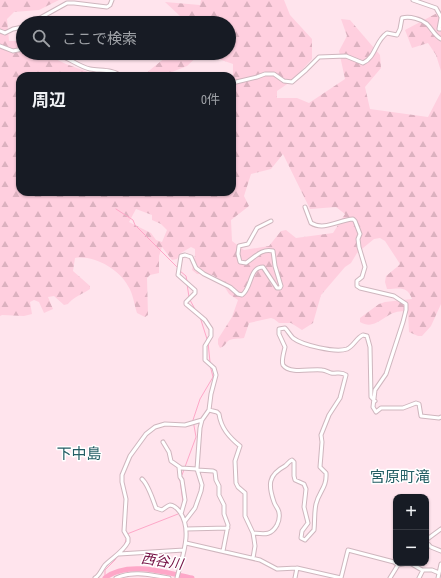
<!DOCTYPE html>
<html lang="ja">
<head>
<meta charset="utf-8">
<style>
	:root { --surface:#171b24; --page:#20242c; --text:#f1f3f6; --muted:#9ea1a6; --line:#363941 }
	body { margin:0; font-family:"Archivo Narrow","Noto Sans JP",sans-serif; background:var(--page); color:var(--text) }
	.controls { position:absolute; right:12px; bottom:12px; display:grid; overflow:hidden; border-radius:8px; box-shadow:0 1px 3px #0004 }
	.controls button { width:36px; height:36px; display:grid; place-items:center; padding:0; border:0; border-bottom:1px solid var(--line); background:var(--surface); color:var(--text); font:20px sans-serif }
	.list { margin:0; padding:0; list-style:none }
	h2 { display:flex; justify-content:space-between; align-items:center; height:52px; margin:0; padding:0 16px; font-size:17px }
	h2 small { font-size:13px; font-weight:400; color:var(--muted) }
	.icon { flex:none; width:22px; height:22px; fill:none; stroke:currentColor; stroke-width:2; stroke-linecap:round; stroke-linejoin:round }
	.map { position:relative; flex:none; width:441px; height:578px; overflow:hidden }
	.search { position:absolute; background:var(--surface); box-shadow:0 1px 3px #0004; left:16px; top:16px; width:220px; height:44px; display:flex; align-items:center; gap:10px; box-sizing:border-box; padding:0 14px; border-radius:22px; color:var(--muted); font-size:15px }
	.panel { position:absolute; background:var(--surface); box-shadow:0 1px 3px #0004; left:16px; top:72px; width:220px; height:124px; border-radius:12px }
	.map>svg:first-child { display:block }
	.forest { fill:url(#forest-firs); fill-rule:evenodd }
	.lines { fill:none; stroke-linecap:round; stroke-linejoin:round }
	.stream { stroke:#fea7c8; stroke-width:1 }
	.river { stroke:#fea7c8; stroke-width:5 }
	.street-casing { stroke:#cfb6be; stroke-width:5 }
	.street { stroke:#fff; stroke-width:3 }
	.labels { text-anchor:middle; stroke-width:3; stroke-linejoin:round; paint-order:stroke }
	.water-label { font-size:14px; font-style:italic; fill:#730e42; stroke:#fff }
	.quarter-label { font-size:15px; fill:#245e65; stroke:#fff }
</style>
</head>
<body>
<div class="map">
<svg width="441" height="578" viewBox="0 0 441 578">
	<defs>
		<pattern id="forest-firs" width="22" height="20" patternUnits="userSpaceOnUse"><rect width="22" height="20" fill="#ffcfdf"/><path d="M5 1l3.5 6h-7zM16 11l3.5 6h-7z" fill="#dbb1bf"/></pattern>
	</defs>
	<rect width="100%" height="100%" fill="#ffe4ed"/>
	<path class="forest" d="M0 0H59L39 10 14 12 7 19 9 41H17L23 44V53H43L66 64 99 76H20V192H232L233 64 201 53H229V23H181L180 16 165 2 200 5 201 0H284L290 15 312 39V59L293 80 277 91V98H297L309 103 345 79 339 51 347 36 341 19 350 20 380 55 381 68 365 87 370 109 428 117 441 92V304L431 326 422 336H418L409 332 408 312C386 307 378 333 360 322V318L379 304 385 302 412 299C407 285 399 289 387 289L385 282 386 276 397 267 400 264 385 241 380 238 374 239 357 253 351 263 345 267 321 295 313 323 302 330 291 323H279L274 319 271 318 249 323 244 338C239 339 232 338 228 341 225 344 225 346 220 348L218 344V339L232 317 238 300 229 294 221 281 213 275 197 274 192 270 195 255V249L191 247 181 253 177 259 172 260 162 247 159 256V273L150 275 147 278 148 315 145 317 137 313C134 304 133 293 128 286 119 269 94 255 75 258L73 271 90 286V289C83 294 73 297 68 304L64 305 54 296 48 297 53 309 44 313 39 302 34 300 30 302 32 314 24 316 2 315 0 316ZM283 154 310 209 336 207 345 214 333 233 296 238 286 230 281 231 269 246 244 250 232 241 231 220 249 206 244 196 251 174 271 169ZM136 209 152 215V220L161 224 167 230 162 242 156 240 151 233 129 222Z
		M441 11V71L436 55 428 43 412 48 405 30Z
		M171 53H201L187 66 167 74H145Z"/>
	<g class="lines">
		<path class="stream" d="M116 209 133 220 135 225 178 268
			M180 271 186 276 187 281
			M187 284 189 297
			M190 300 196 311
			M200 317 207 339
			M208 342 210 362
			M182 475 196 437 193 420 200 399 213 377 210 365
			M180 480 183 502
			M127 534 178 514 179 513
			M117 553 124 546 127 537
			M105 578V570L115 560 116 558"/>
		<path class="river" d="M105 578C128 560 167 573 192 578"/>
		<g class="street-casing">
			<path id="street" d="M413 0 436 8 441 17
				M441 18 439 29H441
				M31 23 67 3H74L107 7 110 5 112 0
				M0 31 5 33 13 29 23 27
				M0 46 13 51 23 49
				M36 53C42 55 48 53 55 54 67 56 77 66 90 69 99 71 114 69 120 76
				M232 83 257 77 265 74H274L284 81 292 82 306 70 319 57 346 56 363 63C376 57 375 41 387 33L397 35 400 29 402 18C410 16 421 19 427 24 432 29 435 36 441 39
				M305 207 311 223C324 231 339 220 353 219L355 221 360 234 358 239 359 247 365 267 362 277 357 281V286L360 288 394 296 406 304V310L403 322 386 374 375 390 373 407 376 412 381 408H403L416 403 419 404 421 416 439 418 441 417
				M209 410 217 412 219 414C221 428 229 437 240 446L235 461 236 483 238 487 245 493V516L253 533 254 539 255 546 253 558
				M163 442 169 452 171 461 181 468 197 469
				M179 467 180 477 182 480 185 500 181 514
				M197 470 213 471 215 472 216 480 219 486V495L224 505V514L228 525 223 551
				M142 479C148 484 153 500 156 508L162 510C165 508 167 506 170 505 174 505 177 508 180 512 193 531 182 557 177 578
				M185 521 195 508 201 491 202 485 197 469 200 428 202 420 209 410 211 394 216 375 214 368 205 360V346L211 336V329L205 320 186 304V302L195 293V290L178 275 181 256 185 255 191 257 196 268 204 274 230 287 238 294 242 295C252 288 249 267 263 267L277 288H280L281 286 275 266 273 251C262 248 255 257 246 263L240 262 238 254 239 246 248 244 257 228 271 221
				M186 529 228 528
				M253 533C264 534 271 536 277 525 279 521 280 518 279 513 279 509 275 506 274 502 268 485 268 475 285 466 288 464 289 461 292 460L294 462V476L295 480 304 484 306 489 304 507 308 523 302 531 301 538 305 540 314 530C315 521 314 513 316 504 319 491 327 488 326 473L320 467 322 442 321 435 329 415 340 398 346 375C341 371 337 374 331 373 328 372 325 370 322 370 313 368 290 375 283 365 281 361 284 352 285 347L279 334V329L285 328C288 331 290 335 293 338 302 345 335 353 347 349 354 346 356 338 363 335L367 336 370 347 371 397 375 401
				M426 540 441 529
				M426 542 431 547 441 551
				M186 543 260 560 277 569 297 568 341 578
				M119 554 184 550
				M410 563 422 570
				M95 578C100 575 101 570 105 565 113 557 123 552 128 542V538L124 531 126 499 122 482V475L130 456 146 434 155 427 165 424 185 425 202 420
				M116 578C133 570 151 575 169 578
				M295 578 297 568
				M341 578 348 550 394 562 398 565
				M390 578 398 565 407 563
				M419 578 423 570H432L439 573
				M438 578 441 564"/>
		</g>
		<use href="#street" class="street"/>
	</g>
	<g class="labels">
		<g class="water-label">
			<text transform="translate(162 561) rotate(9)" y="5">西谷川</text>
		</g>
		<g class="quarter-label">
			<text x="79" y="459">下中島</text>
			<text x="400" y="482">宮原町滝</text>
		</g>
	</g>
</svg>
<div class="controls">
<button>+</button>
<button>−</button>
</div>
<div class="search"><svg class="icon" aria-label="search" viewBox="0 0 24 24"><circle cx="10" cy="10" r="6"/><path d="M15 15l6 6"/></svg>ここで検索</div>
<section class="panel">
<h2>周辺<small>0件</small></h2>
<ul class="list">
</ul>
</section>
</div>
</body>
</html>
